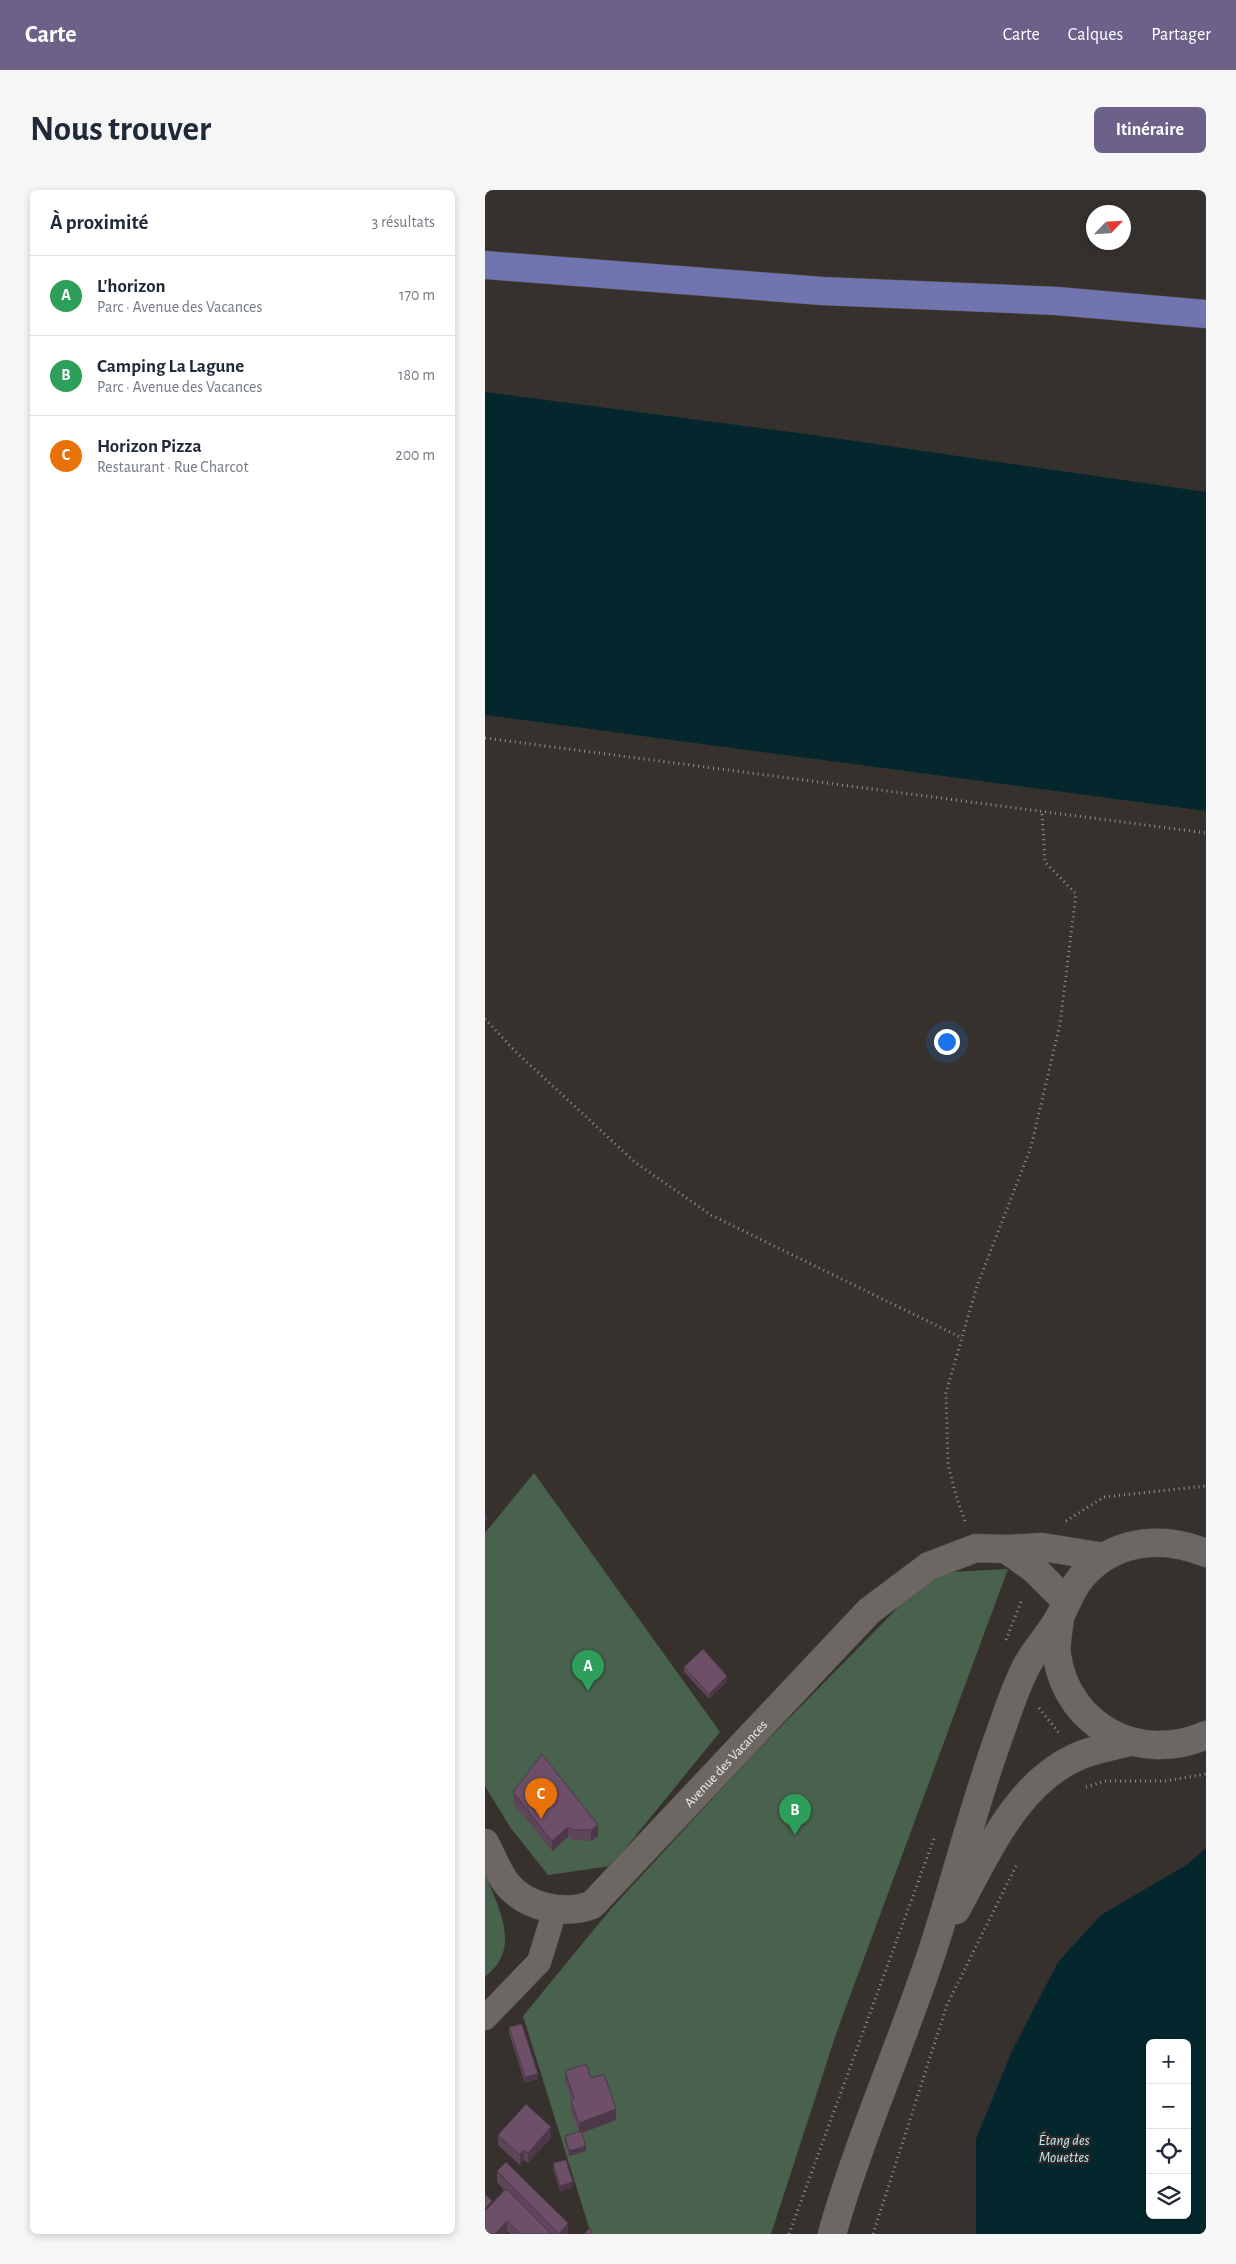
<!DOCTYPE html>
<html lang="fr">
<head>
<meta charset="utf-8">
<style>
	:root { --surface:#fff; --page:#f6f6f7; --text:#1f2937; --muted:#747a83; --line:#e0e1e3; --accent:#6b6189 }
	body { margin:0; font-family:"Alegreya Sans",sans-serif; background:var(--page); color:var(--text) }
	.controls { position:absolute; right:15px; bottom:15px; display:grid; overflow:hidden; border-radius:8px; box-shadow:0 2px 8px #0003 }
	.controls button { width:45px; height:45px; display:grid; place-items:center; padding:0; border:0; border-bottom:1px solid var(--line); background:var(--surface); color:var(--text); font:25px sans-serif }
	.compass { position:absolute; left:601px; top:15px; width:45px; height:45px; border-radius:50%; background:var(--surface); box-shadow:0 2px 8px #0003; rotate:65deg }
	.you { position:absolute; left:461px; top:851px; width:18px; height:18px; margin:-12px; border:4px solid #fff; border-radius:50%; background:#1a73e8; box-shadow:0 0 0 8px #1a73e833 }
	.badge { display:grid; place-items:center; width:32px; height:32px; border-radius:50%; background:var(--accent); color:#fff; font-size:16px; font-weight:700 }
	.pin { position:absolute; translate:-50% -41px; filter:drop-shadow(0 1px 2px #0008) }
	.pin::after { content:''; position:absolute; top:26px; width:18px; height:15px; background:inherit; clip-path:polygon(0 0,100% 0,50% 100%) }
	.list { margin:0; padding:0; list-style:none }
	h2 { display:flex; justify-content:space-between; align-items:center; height:65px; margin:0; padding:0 20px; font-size:21px }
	h2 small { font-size:16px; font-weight:400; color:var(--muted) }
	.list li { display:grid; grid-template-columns:32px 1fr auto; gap:15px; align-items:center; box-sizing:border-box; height:80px; padding:0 20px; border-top:1px solid var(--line) }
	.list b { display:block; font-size:19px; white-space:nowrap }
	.list p { margin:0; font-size:16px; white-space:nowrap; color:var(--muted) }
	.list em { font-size:16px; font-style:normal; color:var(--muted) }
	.icon { flex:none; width:28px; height:28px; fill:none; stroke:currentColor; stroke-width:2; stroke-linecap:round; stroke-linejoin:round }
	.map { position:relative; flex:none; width:721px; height:2044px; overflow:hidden; border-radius:8px }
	header { display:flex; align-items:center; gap:30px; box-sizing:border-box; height:70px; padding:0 25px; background:var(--accent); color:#fff }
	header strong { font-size:24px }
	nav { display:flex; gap:28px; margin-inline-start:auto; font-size:18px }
	.intro { display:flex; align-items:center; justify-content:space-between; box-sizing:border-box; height:120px; padding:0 30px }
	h1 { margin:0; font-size:35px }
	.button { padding:12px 22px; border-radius:8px; background:var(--accent); color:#fff; font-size:18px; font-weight:700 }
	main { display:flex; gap:30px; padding:0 30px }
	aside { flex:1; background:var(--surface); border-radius:8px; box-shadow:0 2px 8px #0003 }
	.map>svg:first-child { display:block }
	.green { fill:#49624e }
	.water { fill:#04272e; fill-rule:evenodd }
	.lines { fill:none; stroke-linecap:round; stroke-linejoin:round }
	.street-casing { stroke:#55504e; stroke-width:25 }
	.secondary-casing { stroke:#55504e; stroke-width:29 }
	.primary-casing { stroke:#55504e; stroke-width:29 }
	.path { stroke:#96918f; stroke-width:3; stroke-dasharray:1 4; stroke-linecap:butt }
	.street { stroke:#6d6763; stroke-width:24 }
	.secondary { stroke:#6d6763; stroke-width:28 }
	.primary { stroke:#7075af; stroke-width:28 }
	.wall { fill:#5e4559 }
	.shaded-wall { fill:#4c3849 }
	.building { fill:#6d5068; stroke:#4c3849 }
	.labels { text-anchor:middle; stroke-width:4.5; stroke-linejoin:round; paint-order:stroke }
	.street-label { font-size:14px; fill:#f0ecea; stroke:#2d2825 }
	.water-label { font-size:15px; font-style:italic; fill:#c1edf9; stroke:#2d2825 }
</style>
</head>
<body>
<header>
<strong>Carte</strong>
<nav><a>Carte</a><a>Calques</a><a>Partager</a></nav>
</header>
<div class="intro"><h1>Nous trouver</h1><a class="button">Itinéraire</a></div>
<main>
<aside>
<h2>À proximité<small>3 résultats</small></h2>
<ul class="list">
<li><span class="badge" style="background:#2e9e5b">A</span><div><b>L'horizon</b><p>Parc · Avenue des Vacances</p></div><em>170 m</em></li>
<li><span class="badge" style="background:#2e9e5b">B</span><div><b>Camping La Lagune</b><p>Parc · Avenue des Vacances</p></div><em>180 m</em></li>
<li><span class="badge" style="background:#e8710a">C</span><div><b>Horizon Pizza</b><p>Restaurant · Rue Charcot</p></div><em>200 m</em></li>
</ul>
</aside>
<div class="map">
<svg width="721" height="2044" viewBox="0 0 721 2044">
	<rect width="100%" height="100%" fill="#37312e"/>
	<path class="green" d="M49 1283 235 1542 126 1676 63 1685 25 1637 0 1596V1343Z
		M523 1379 351 1844 286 2044H106L38 1826 125 1720 264 1569 447 1383Z
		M0 1684C10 1710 31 1746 13 1773 10 1778 4 1783 0 1787Z"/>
	<path class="water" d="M0 202 328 245 721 302V621L0 525Z
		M721 1658V2044H491V1949L527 1861 573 1772 616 1725 703 1674ZM665 1853H702V2025H665Z"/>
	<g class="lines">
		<g class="street-casing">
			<path id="street" d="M0 1828 54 1772 70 1720"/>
		</g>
		<g class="secondary-casing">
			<g id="secondary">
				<path d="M521 1359 549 1379 581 1411"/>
				<path d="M575 1427C574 1439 570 1454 572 1466 583 1538 656 1574 721 1545"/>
				<path id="s1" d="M0 1653C7 1666 13 1683 22 1694 42 1718 79 1725 107 1715L384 1421 444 1376 491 1358 521 1359 557 1357 619 1367"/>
				<path d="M471 1720C502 1664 532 1591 596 1565 611 1559 629 1556 644 1552"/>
				<path d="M347 2044C374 1949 415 1858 446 1765 470 1692 488 1618 514 1546 522 1524 529 1501 540 1479 549 1460 565 1445 575 1426 584 1409 589 1393 603 1380 636 1348 681 1347 721 1363"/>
			</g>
		</g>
		<g class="primary-casing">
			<path id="primary" d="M0 75 337 101 572 111 721 124"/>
		</g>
		<path class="path" d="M0 548 721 643
			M0 829 32 863 151 973 226 1025 477 1148
			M480 1331 472 1309 463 1275 461 1203 492 1096 546 957 575 834 591 704 560 672 557 621
			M581 1331 619 1307 721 1296
			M521 1450 537 1409
			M554 1518 575 1544
			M601 1597 620 1591H680L721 1584
			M304 2044 450 1646
			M388 2044 462 1815 531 1676"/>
		<use href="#street" class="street"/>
		<use href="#secondary" class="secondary"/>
		<use href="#primary" class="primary"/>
	</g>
	<path class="wall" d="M199 1477 242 1491 224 1509 199 1482Z
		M57 1564 113 1646 106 1651 87 1650 83 1647 67 1661 28 1613V1602Z
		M24 1837 53 1889 40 1893 24 1843Z
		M80 1881 106 1888 131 1930 96 1943 101 1961 84 1966 80 1952V1946L94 1942 86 1920V1909L80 1891Z
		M13 1945 66 1948 43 1973 39 1970 35 1975 13 1955Z
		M68 1973 88 1997 75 2001 68 1979Z
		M12 1981 83 2033V2044H25L22 2041 7 2014 19 2000 12 1992Z"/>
	<path class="shaded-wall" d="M2 1324V1330L0 1331V1326Z
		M242 1486V1491L224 1509V1504Z
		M113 1635V1646L106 1651V1640Z
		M83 1637V1647L67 1661V1651Z
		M53 1884V1889L40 1893V1887Z
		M131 1919V1930L94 1944V1933Z
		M66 1937V1948L43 1973V1963Z
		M101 1956V1961L84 1966V1961Z
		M39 1960V1970L35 1975V1965Z
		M88 1992V1997L75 2001V1996Z
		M22 2031V2041L20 2044H10Z
		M83 2033V2044H74Z"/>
	<path class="building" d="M218 1459 242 1486 224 1504 199 1477Z
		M57 1564 113 1635 106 1640H87L83 1637 67 1651 28 1602Z
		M37 1834 53 1884 40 1887 24 1837Z
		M101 1874 106 1888 119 1884 131 1919 94 1933 86 1910 89 1908 80 1881Z
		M41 1914 66 1937 43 1963 39 1960 35 1965 13 1945Z
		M96 1941 101 1956 84 1961 80 1946Z
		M81 1970 88 1992 75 1996 68 1973Z
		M21 1972 83 2033 74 2044 12 1981Z
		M21 1999 66 2044H36L22 2031 10 2044H0V2021Z
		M0 2004 7 2011 0 2019Z
		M105 2038 107 2044H99Z"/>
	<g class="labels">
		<g class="street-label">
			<text dy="5" stroke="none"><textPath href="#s1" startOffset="334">Avenue des Vacances</textPath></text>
		</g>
		<g class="water-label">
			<text x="579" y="1955">Étang des<tspan x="579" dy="17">Mouettes</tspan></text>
		</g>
	</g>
</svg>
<div class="controls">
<button>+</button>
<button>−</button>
<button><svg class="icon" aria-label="locate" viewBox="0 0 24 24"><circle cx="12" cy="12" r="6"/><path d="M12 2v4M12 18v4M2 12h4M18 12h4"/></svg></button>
<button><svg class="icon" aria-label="layers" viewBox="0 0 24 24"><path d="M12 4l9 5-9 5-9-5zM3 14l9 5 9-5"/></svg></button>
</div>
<svg class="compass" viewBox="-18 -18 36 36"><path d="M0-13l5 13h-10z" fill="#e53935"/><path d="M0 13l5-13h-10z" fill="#747a83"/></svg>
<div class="you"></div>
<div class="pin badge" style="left:103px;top:1501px;background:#2e9e5b">A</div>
<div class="pin badge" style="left:310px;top:1645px;background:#2e9e5b">B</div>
<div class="pin badge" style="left:56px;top:1629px;background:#e8710a">C</div>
</div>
</main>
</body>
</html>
